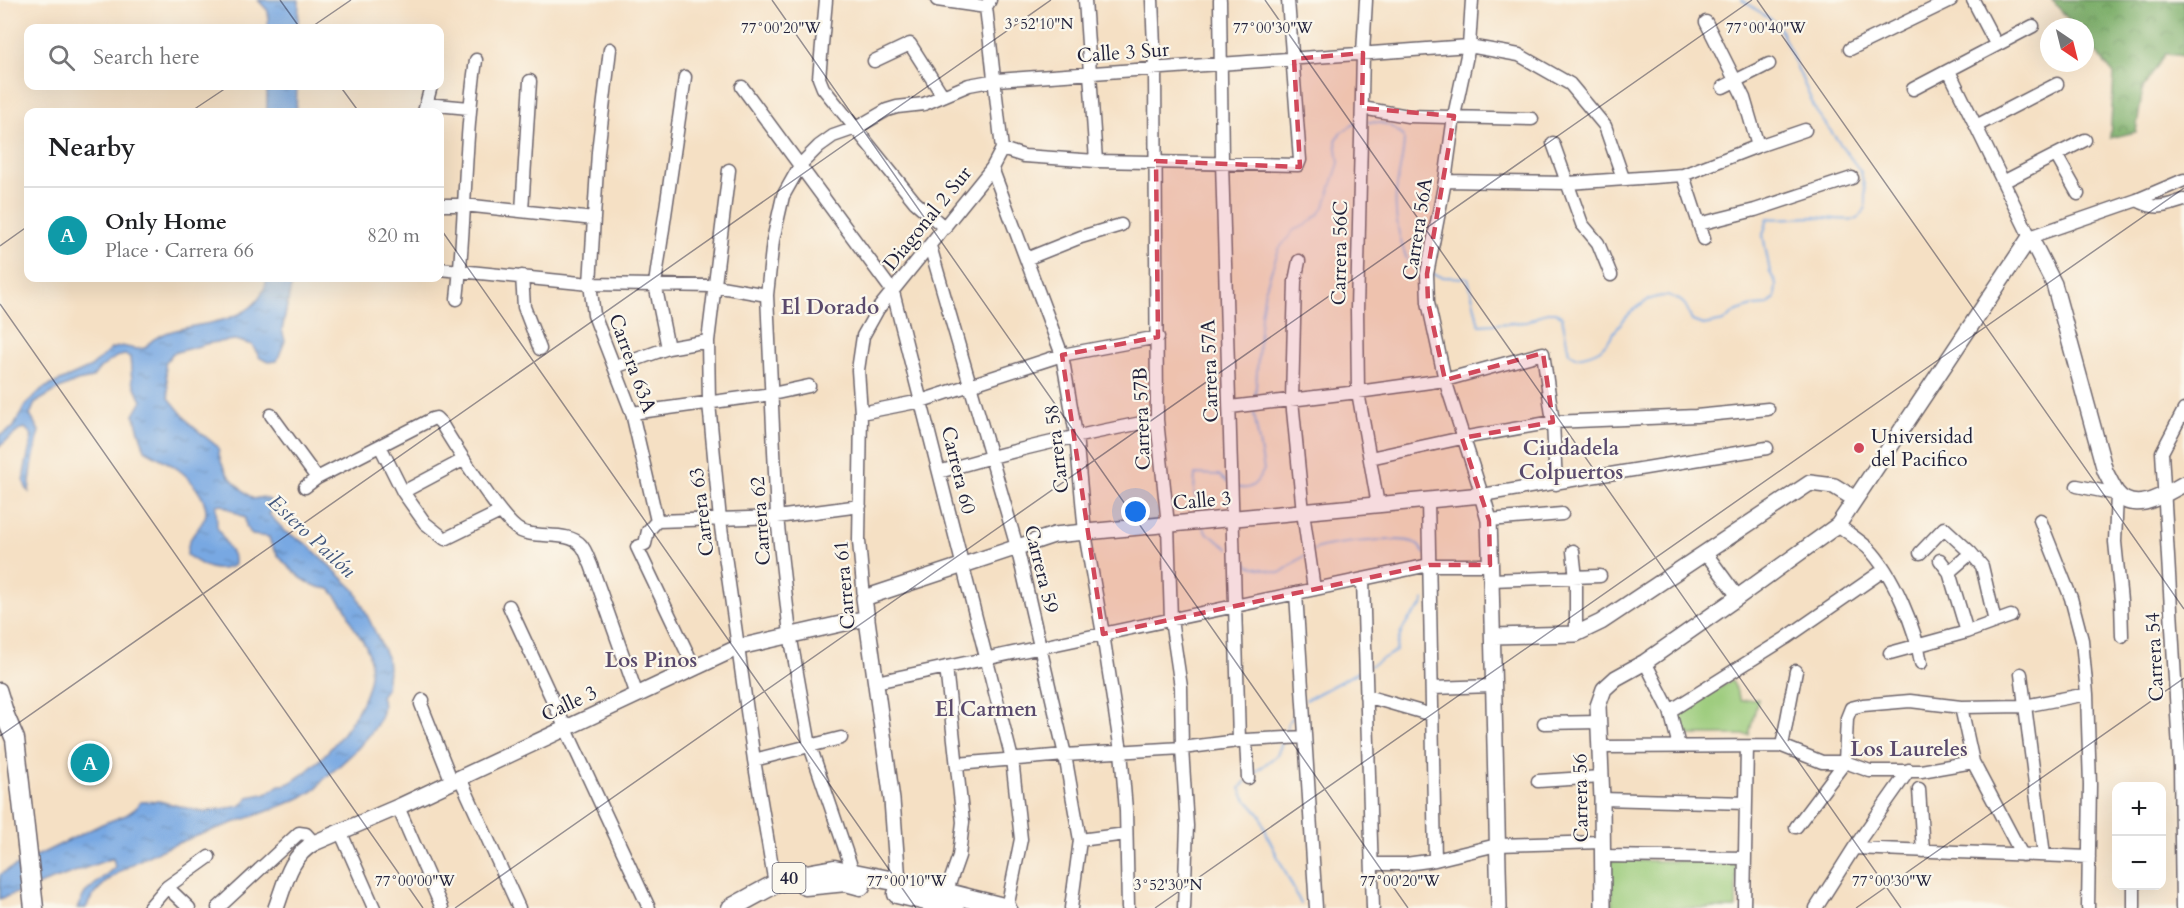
<!DOCTYPE html>
<html lang="en">
<head>
<meta charset="utf-8">
<style>
	:root { --surface:#fff; --page:#f2f2f2; --text:#202124; --muted:#757577; --line:#e0e0e0; --accent:#d1495b }
	body { margin:0; font-family:Cardo,serif; background:var(--page); color:var(--text) }
	.controls { position:absolute; right:18px; bottom:18px; display:grid; overflow:hidden; border-radius:12px; box-shadow:0 6px 24px #0002 }
	.controls button { width:54px; height:54px; display:grid; place-items:center; padding:0; border:0; border-bottom:2px solid var(--line); background:var(--surface); color:var(--text); font:30px sans-serif }
	.compass { position:absolute; left:2040px; top:18px; width:54px; height:54px; border-radius:50%; background:var(--surface); box-shadow:0 6px 24px #0002; rotate:145deg }
	.you { position:absolute; left:1136px; top:512px; width:21px; height:21px; margin:-15px; border:4px solid #fff; border-radius:50%; background:#1a73e8; box-shadow:0 0 0 9px #1a73e833 }
	.badge { display:grid; place-items:center; width:39px; height:39px; border-radius:50%; background:var(--accent); color:#fff; font-size:20px; font-weight:700 }
	.pin { position:absolute; translate:-50% -50%; border:3px solid #fff; box-shadow:0 2px 6px #0006 }
	.list { margin:0; padding:0; list-style:none }
	h2 { display:flex; justify-content:space-between; align-items:center; height:78px; margin:0; padding:0 24px; font-size:26px }
	h2 small { font-size:20px; font-weight:400; color:var(--muted) }
	.list li { display:grid; grid-template-columns:39px 1fr auto; gap:18px; align-items:center; box-sizing:border-box; height:96px; padding:0 24px; border-top:2px solid var(--line) }
	.list b { display:block; font-size:22px; white-space:nowrap }
	.list p { margin:0; font-size:20px; white-space:nowrap; color:var(--muted) }
	.list em { font-size:20px; font-style:normal; color:var(--muted) }
	.icon { flex:none; width:33px; height:33px; fill:none; stroke:currentColor; stroke-width:2; stroke-linecap:round; stroke-linejoin:round }
	.map { position:relative; flex:none; width:2184px; height:908px; overflow:hidden }
	.search { position:absolute; background:var(--surface); box-shadow:0 6px 24px #0002; left:24px; top:24px; width:420px; height:66px; display:flex; align-items:center; gap:15px; box-sizing:border-box; padding:0 21px; border-radius:12px; color:var(--muted); font-size:22px }
	.panel { position:absolute; background:var(--surface); box-shadow:0 6px 24px #0002; left:24px; top:108px; width:420px; height:174px; border-radius:12px }
	.map>svg:first-child { display:block }
	.green { fill:#9aca79; stroke:#5e765a; stroke-width:1.5 }
	.forest { fill:url(#forest-crowns); stroke:#4e6852; stroke-width:1.5 }
	.water { fill:url(#water-ripples); stroke:#4d658e; stroke-width:1.5 }
	.lines { fill:none; stroke-linecap:round; stroke-linejoin:round }
	.stream { stroke:#78a8e2; stroke-width:2 }
	.minor-casing { stroke:#6c646b; stroke-width:15 }
	.major-casing { stroke:#6c646b; stroke-width:18 }
	.highway-casing { stroke:#6c646b; stroke-width:21 }
	.minor { stroke:#fff; stroke-width:12 }
	.major { stroke:#fff; stroke-width:15 }
	.highway { stroke:#fff; stroke-width:18 }
	.marked { fill:#d1495b; fill-opacity:0.2; stroke:#d1495b; stroke-width:4.5; stroke-dasharray:12 8; stroke-linejoin:round }
	.ticks { fill:none; stroke:#22223b; stroke-width:1.5; stroke-opacity:0.45 }
	.poi-dot { fill:#d1495b; stroke:#fbf7ec; stroke-width:2 }
	.labels { text-anchor:middle; stroke-width:4.5; stroke-linejoin:round; paint-order:stroke }
	.shield { fill:#fbf7ec; stroke:#636270; stroke-width:1.5 }
	.shield-label { font-size:18px; font-weight:bold; fill:#22223b }
	.street-label { font-size:20px; fill:#22223b; stroke:#fbf7ec }
	.poi-label { font-size:20px; fill:#22223b; stroke:#fbf7ec; text-anchor:start }
	.neighbourhood-label { font-size:21px; font-weight:bold; fill:#5a4a6c; stroke:#fbf7ec }
	.water-label { font-size:21px; font-style:italic; fill:#44587e; stroke:#fbf7ec }
	.ticks-label { font-size:15px; text-anchor:middle; fill:#22223b; stroke:#fbf7ec; stroke-width:4.5; stroke-linejoin:round; paint-order:stroke }
</style>
</head>
<body>
<div class="map">
<svg width="2184" height="908" viewBox="0 0 2184 908">
	<defs>
		<pattern id="forest-crowns" width="20" height="18" patternUnits="userSpaceOnUse" patternTransform="scale(1.5)"><rect width="20" height="18" fill="#7bae69"/><path d="M2 6a3 3 0 1 1 6 0M12 15a3 3 0 1 1 6 0" fill="none" stroke="#648d58"/></pattern>
		<pattern id="water-ripples" width="26" height="14" patternUnits="userSpaceOnUse" patternTransform="scale(1.5)"><rect width="26" height="14" fill="#78a8e2"/><path d="M2 4q2-2 4 0t4 0M15 11q2-2 4 0t4 0" fill="none" stroke="#6288b8"/></pattern>
	</defs>
	<rect width="100%" height="100%" fill="#fbf7ec"/>
	<filter id="ink" filterUnits="userSpaceOnUse"><feTurbulence type="fractalNoise" baseFrequency=".0167" numOctaves="2"/><feDisplacementMap in="SourceGraphic" scale="12" xChannelSelector="R" yChannelSelector="G"/><feConvolveMatrix kernelMatrix="1 2 1 2 8 2 1 2 1" color-interpolation-filters="sRGB"/></filter>
	<filter id="wash" filterUnits="userSpaceOnUse"><feTurbulence type="fractalNoise" baseFrequency=".008" numOctaves="4" result="noise"/><feDisplacementMap in="SourceGraphic" scale="24" xChannelSelector="R" yChannelSelector="G"/><feGaussianBlur stdDeviation="1.35" result="paint"/><feColorMatrix in="noise" values="0 0 0 0 0 0 0 0 0 0 0 0 0 0 0 0 0 1.4 0 .05"/><feComposite in="paint" operator="in"/></filter>
	<g filter="url(#wash)">
		<rect width="100%" height="100%" fill="#f5e0c4"/>
		<path class="green" d="M1732 680 1741 701 1758 699 1749 735H1684L1678 713Z
			M1611 860 1736 862V908H1612Z"/>
		<path class="forest" d="M2052 0H2184V56L2165 54 2143 88 2136 132 2110 138 2114 74 2085 39V27H2075Z"/>
		<path class="water" d="M258 0H299L298 28H268V11Z
			M267 86H297L296 112H267Z
			M267 278H293L282 330 285 341 277 361 269 362 260 358 252 345 235 340 210 343 173 353 165 363 169 398 191 425 218 447C221 474 234 482 253 499L263 497 270 500 274 508 269 514 286 532 307 544 355 590 387 657 388 669 386 689 381 696C387 712 376 728 365 740 353 755 340 765 325 778 321 782 318 787 313 791 257 824 112 847 86 908H77L85 893 115 867 113 858 0 899V875L6 871 102 824 126 815 136 808 140 802 159 801 203 812 240 806 246 801 248 797 268 793 279 785C288 786 296 779 303 774 333 751 375 701 370 661 368 644 360 639 352 624 350 620 349 615 347 611 343 604 336 596 330 589 326 588 320 588 316 586 299 580 272 554 269 537L252 535 246 526 245 518 221 504 216 505 217 527 234 558V565C215 575 203 566 187 555 187 535 198 533 205 517 211 503 190 478 179 470 169 462 156 457 145 450L134 415 142 401 132 381 130 357 125 355 116 357 99 369 92 378 77 381 57 390 35 403 30 415 39 431 32 466 29 492C16 478 33 451 31 434L25 428 21 429 0 446V435L13 428 25 406 42 389 91 367 111 349 122 346 135 349 145 348C168 313 257 339 267 278Z"/>
		<g class="lines">
			<path class="stream" d="M1367 122C1386 122 1390 124 1404 137 1404 158 1398 173 1396 193 1394 217 1399 240 1408 262L1423 269
				M1430 273 1443 277 1468 278 1479 325 1527 322 1547 312H1556L1562 317 1569 353 1576 357C1584 356 1592 354 1599 350 1608 344 1613 333 1620 324 1632 310 1652 292 1672 297 1686 301 1687 308 1692 321L1703 325 1724 321 1737 311 1753 306 1768 305 1775 298 1776 284 1770 272 1763 235 1768 218C1784 220 1799 217 1815 217 1830 218 1842 221 1857 219L1865 209V191L1861 172 1816 111 1778 24 1742 0
				M1255 400 1261 315 1265 290 1279 249 1294 230 1306 225 1320 213 1325 205 1339 163 1336 141 1340 133 1356 123
				M1237 487C1252 492 1257 482 1264 470L1253 408
				M1201 514 1194 492 1195 474 1219 475 1227 482
				M1203 526 1206 532 1229 549
				M1314 550C1326 543 1403 536 1415 543 1419 545 1422 551 1425 554
				M1239 556 1250 566 1280 573 1304 556
				M1370 666 1396 651C1398 640 1402 628 1409 619 1415 611 1422 610 1424 600
				M1306 700 1362 670
				M1285 735 1288 723 1298 708
				M1252 775 1277 755 1282 743
				M1246 781 1240 788 1244 797 1261 816 1267 835 1301 904"/>
		</g>
	</g>
	<g filter="url(#ink)">
		<g class="lines">
			<g class="minor-casing">
				<path id="minor" d="M826 0 819 78 823 88 915 202 945 228
					M937 0 986 7
					M1085 0 1096 161
					M1152 0 1155 69 1157 420 1168 525 1171 620 1181 687 1182 748 1187 826 1184 908
					M1220 0 1222 162 1239 740
					M1366 0 1363 53 1357 310 1358 392 1378 505
					M1472 0 1469 46 1454 116 1445 181 1427 274 1428 302 1445 380 1482 495 1767 448
					M1973 0 1996 44
					M1706 22 1744 98 1758 146
					M610 49 598 152 590 284 594 315 632 413 657 521
					M1850 49 1951 0
					M874 61 910 44 943 96
					M1949 71 2030 237 2137 200 2184 180
					M742 87 893 292 1012 759 1021 839 1007 908
					M1723 87 1769 64
					M1913 89 2033 26
					M426 104 469 108
					M1362 108 1408 116 1532 119
					M424 112 431 86
					M1976 126 2057 84
					M1553 143 1582 224 1598 243 1611 275
					M1002 149 1024 156 1096 161 1298 165 1300 160 1288 0
					M2056 155 2078 194
					M992 168 1062 355 1076 435 1085 533 1103 634 1121 751 1126 810 1128 908
					M729 170 708 341 709 403 720 520 754 760 775 884
					M1683 175 1704 239
					M1445 181 1568 183 1683 175 1758 146 1805 130
					M2003 182 2085 140
					M2137 200C2157 211 2164 206 2184 200
					M440 205H464L594 219
					M522 211 530 81
					M1699 224 1755 210 1852 178
					M930 246 1017 547 1065 755 1080 840 1071 908
					M1026 259 1081 237 1121 225
					M1299 261 1295 281 1292 400 1303 512 1314 589
					M440 269 590 284 715 286 767 295
					M522 276 524 307 540 349
					M457 299C466 220 464 140 476 60
					M668 348 655 284 685 77
					M615 367 668 348 708 341
					M1230 407 1358 392 1445 380 1543 353 1553 422 1556 484
					M632 413 772 394 809 386
					M861 413 921 401 1062 355 1158 337
					M271 415 317 478
					M380 446 403 492 425 523 445 539 500 512
					M1370 458 1462 438 1553 422 1696 416 1768 409
					M939 472C1011 450 1084 434 1157 420
					M2077 486 2117 494 2115 542 2121 601 2122 636
					M305 487 317 478 432 419 436 418 441 423C456 449 472 472 489 496 497 507 505 519 516 528 532 541 567 529 581 545 586 550 588 559 591 565L637 695
					M403 492 463 460
					M1428 500 1435 860
					M1489 520 1562 514
					M2040 520 2071 598 2082 640 2087 694 2090 785 2088 908
					M657 521 777 517 860 506
					M657 521 648 531 645 544 637 547 694 667
					M1838 525C1848 533 1859 540 1868 548 1893 573 1916 629 1921 663
					M1573 551 1576 578V634
					M1705 552 1738 597
					M1920 553 1944 528 1971 553 1982 566 1995 622
					M1940 560 1949 572 1967 632
					M1949 572 1971 553
					M1363 579 1373 908
					M1491 580 1600 576
					M1296 593 1316 908
					M864 598 859 541 861 413 858 370 863 336 878 309 992 168 1002 149 986 7 990 0
					M509 606 649 908
					M1890 653 1967 632 2011 616
					M1645 662 1670 711 1679 746
					M946 667 963 822 959 856 946 893
					M2021 674 2044 855
					M876 682 1429 565H1490
					M1432 688 1493 686
					M0 689 7 712
					M1366 696 1432 715
					M423 700 421 704 452 782
					M1961 707 1973 762 2022 855
					M1670 711 1786 638 1884 570
					M1544 723 1599 722
					M1246 740 1248 778
					M1782 746 1796 671
					M1600 747 1782 746 1822 762H1845L1870 771H1921L1973 762
					M754 760 841 738
					M957 764 1065 755 1182 748 1246 740 1305 737
					M460 778 519 908
					M1538 781 1601 777
					M1919 789 1923 851
					M1602 799 1746 803
					M398 807 442 908
					M1796 827 1845 762 1847 718 1851 708 1863 705 1910 701 1961 707 2024 706 2087 694
					M341 833 374 908
					M1080 840 1126 834
					M1854 848 2089 857
					M1602 856 1745 858
					M1372 864H1406L1435 860 1497 845 1602 842
					M853 872 810 746 790 634 777 517 767 295 773 240 783 196 801 164 819 146 833 136 856 128 887 110 897 107 924 104 969 85 996 80 1469 46 1519 55 1570 84 1605 126 1623 178
					M167 887 189 908
					M149 908 167 887 209 857
					M218 908 299 833 306 834 314 843
					M1744 908 1747 747
					M1816 908 1854 848 1909 770
					M2134 908V886
					M2182 908 2180 767 2162 452 2184 410"/>
			</g>
			<g class="major-casing">
				<path id="major" d="M1494 636 1576 634 1601 622 1810 483 1834 486 1855 499
					M898 882 892 800 864 598 1054 535 1482 495 1489 520 1491 580 1499 908
					M276 908C285 884 290 856 314 843L398 807 739 647 867 618
					M1603 908 1602 799 1598 706 1604 689 1616 678 1645 662 1738 597 1838 525 2030 237 2054 284 2105 471C2108 477 2112 485 2116 492 2134 516 2165 494 2184 484"/>
			</g>
			<g class="highway-casing">
				<path id="highway" d="M0 704 15 739 34 908
					M805 886 846 882 861 886
					M897 894 955 908
					M731 908 775 884 795 876 834 869 924 887 1007 908"/>
			</g>
			<use href="#minor" class="minor"/>
			<use href="#major" class="major"/>
			<use href="#highway" class="highway"/>
		</g>
	</g>
	<path class="marked" d="M1363 53 1362 108 1454 116 1427 274 1428 302 1445 380 1543 353 1553 422 1462 438 1489 520 1490 565H1429L1103 634 1062 355 1158 337 1156 161 1300 167 1294 59Z"/>
	<path class="ticks" d="M280 0 300 28M772 0 1408 908M1265 0 1901 908M1757 0 2184 609M310 28 351 0M340 86 359 112M190 112 229 86M440 228 916 908M0 246 28 226M0 304 423 908M0 736 1051 0M455 908 1752 0M1155 908 2184 188M1856 908 2184 678"/>
	<circle class="poi-dot" cx="1859" cy="448" r="6"/>
	<g class="labels">
		<rect class="shield" x="772.5" y="863" width="33" height="30" rx="4.5"/>
		<g class="shield-label">
			<text x="789" y="884">40</text>
		</g>
		<g class="street-label">
			<text transform="translate(1123 52) rotate(-4)" y="7">Calle 3 Sur</text>
			<text transform="translate(927 218) rotate(-51)" y="7">Diagonal 2 Sur</text>
			<text transform="translate(1417 229) rotate(-81)" y="7">Carrera 56A</text>
			<text transform="translate(1339 253) rotate(-89)" y="7">Carrera 56C</text>
			<text transform="translate(633 363) rotate(70)" y="7">Carrera 63A</text>
			<text transform="translate(1209 371) rotate(-92)" y="7">Carrera 57A</text>
			<text transform="translate(1141 419) rotate(-92)" y="7">Carrera 57B</text>
			<text transform="translate(1056 449) rotate(-97)" y="7">Carrera 58</text>
			<text transform="translate(959 470) rotate(76)" y="7">Carrera 60</text>
			<text transform="translate(1202 500) rotate(-5)" y="7">Calle 3</text>
			<text transform="translate(701 512) rotate(-97)" y="7">Carrera 63</text>
			<text transform="translate(760 521) rotate(-94)" y="7">Carrera 62</text>
			<text transform="translate(1042 569) rotate(76)" y="7">Carrera 59</text>
			<text transform="translate(844 585) rotate(-95)" y="7">Carrera 61</text>
			<text transform="translate(2154 657) rotate(-93)" y="7">Carrera 54</text>
			<text transform="translate(569 703) rotate(-25)" y="7">Calle 3</text>
			<text transform="translate(1580 798) rotate(-91)" y="7">Carrera 56</text>
		</g>
		<g class="poi-label">
			<text x="1871" y="443">Universidad<tspan x="1871" dy="23">del Pacifico</tspan></text>
		</g>
		<g class="neighbourhood-label">
			<text x="830" y="314">El Dorado</text>
			<text x="1571" y="455">Ciudadela<tspan x="1571" dy="24">Colpuertos</tspan></text>
			<text x="651" y="667">Los Pinos</text>
			<text x="986" y="716">El Carmen</text>
			<text x="1909" y="756">Los Laureles</text>
		</g>
		<g class="water-label">
			<text transform="translate(312 536) rotate(43)" y="7">Estero Pailón</text>
		</g>
	</g>
	<g class="ticks-label">
		<text x="1039" y="29">3°52'10"N</text>
		<text x="781" y="33">77°00'20"W</text>
		<text x="1273" y="33">77°00'30"W</text>
		<text x="1766" y="33">77°00'40"W</text>
		<text x="415" y="886">77°00'00"W</text>
		<text x="907" y="886">77°00'10"W</text>
		<text x="1400" y="886">77°00'20"W</text>
		<text x="1892" y="886">77°00'30"W</text>
		<text x="1168" y="890">3°52'30"N</text>
	</g>
</svg>
<div class="controls">
<button>+</button>
<button>−</button>
</div>
<svg class="compass" viewBox="-18 -18 36 36"><path d="M0-13l5 13h-10z" fill="#e53935"/><path d="M0 13l5-13h-10z" fill="#757577"/></svg>
<div class="you"></div>
<div class="pin badge" style="left:90px;top:763px;background:#0f9aa8">A</div>
<div class="search"><svg class="icon" aria-label="search" viewBox="0 0 24 24"><circle cx="10" cy="10" r="6"/><path d="M15 15l6 6"/></svg>Search here</div>
<section class="panel">
<h2>Nearby<small></small></h2>
<ul class="list">
<li><span class="badge" style="background:#0f9aa8">A</span><div><b>Only Home</b><p>Place · Carrera 66</p></div><em>820 m</em></li>
</ul>
</section>
</div>
</body>
</html>
